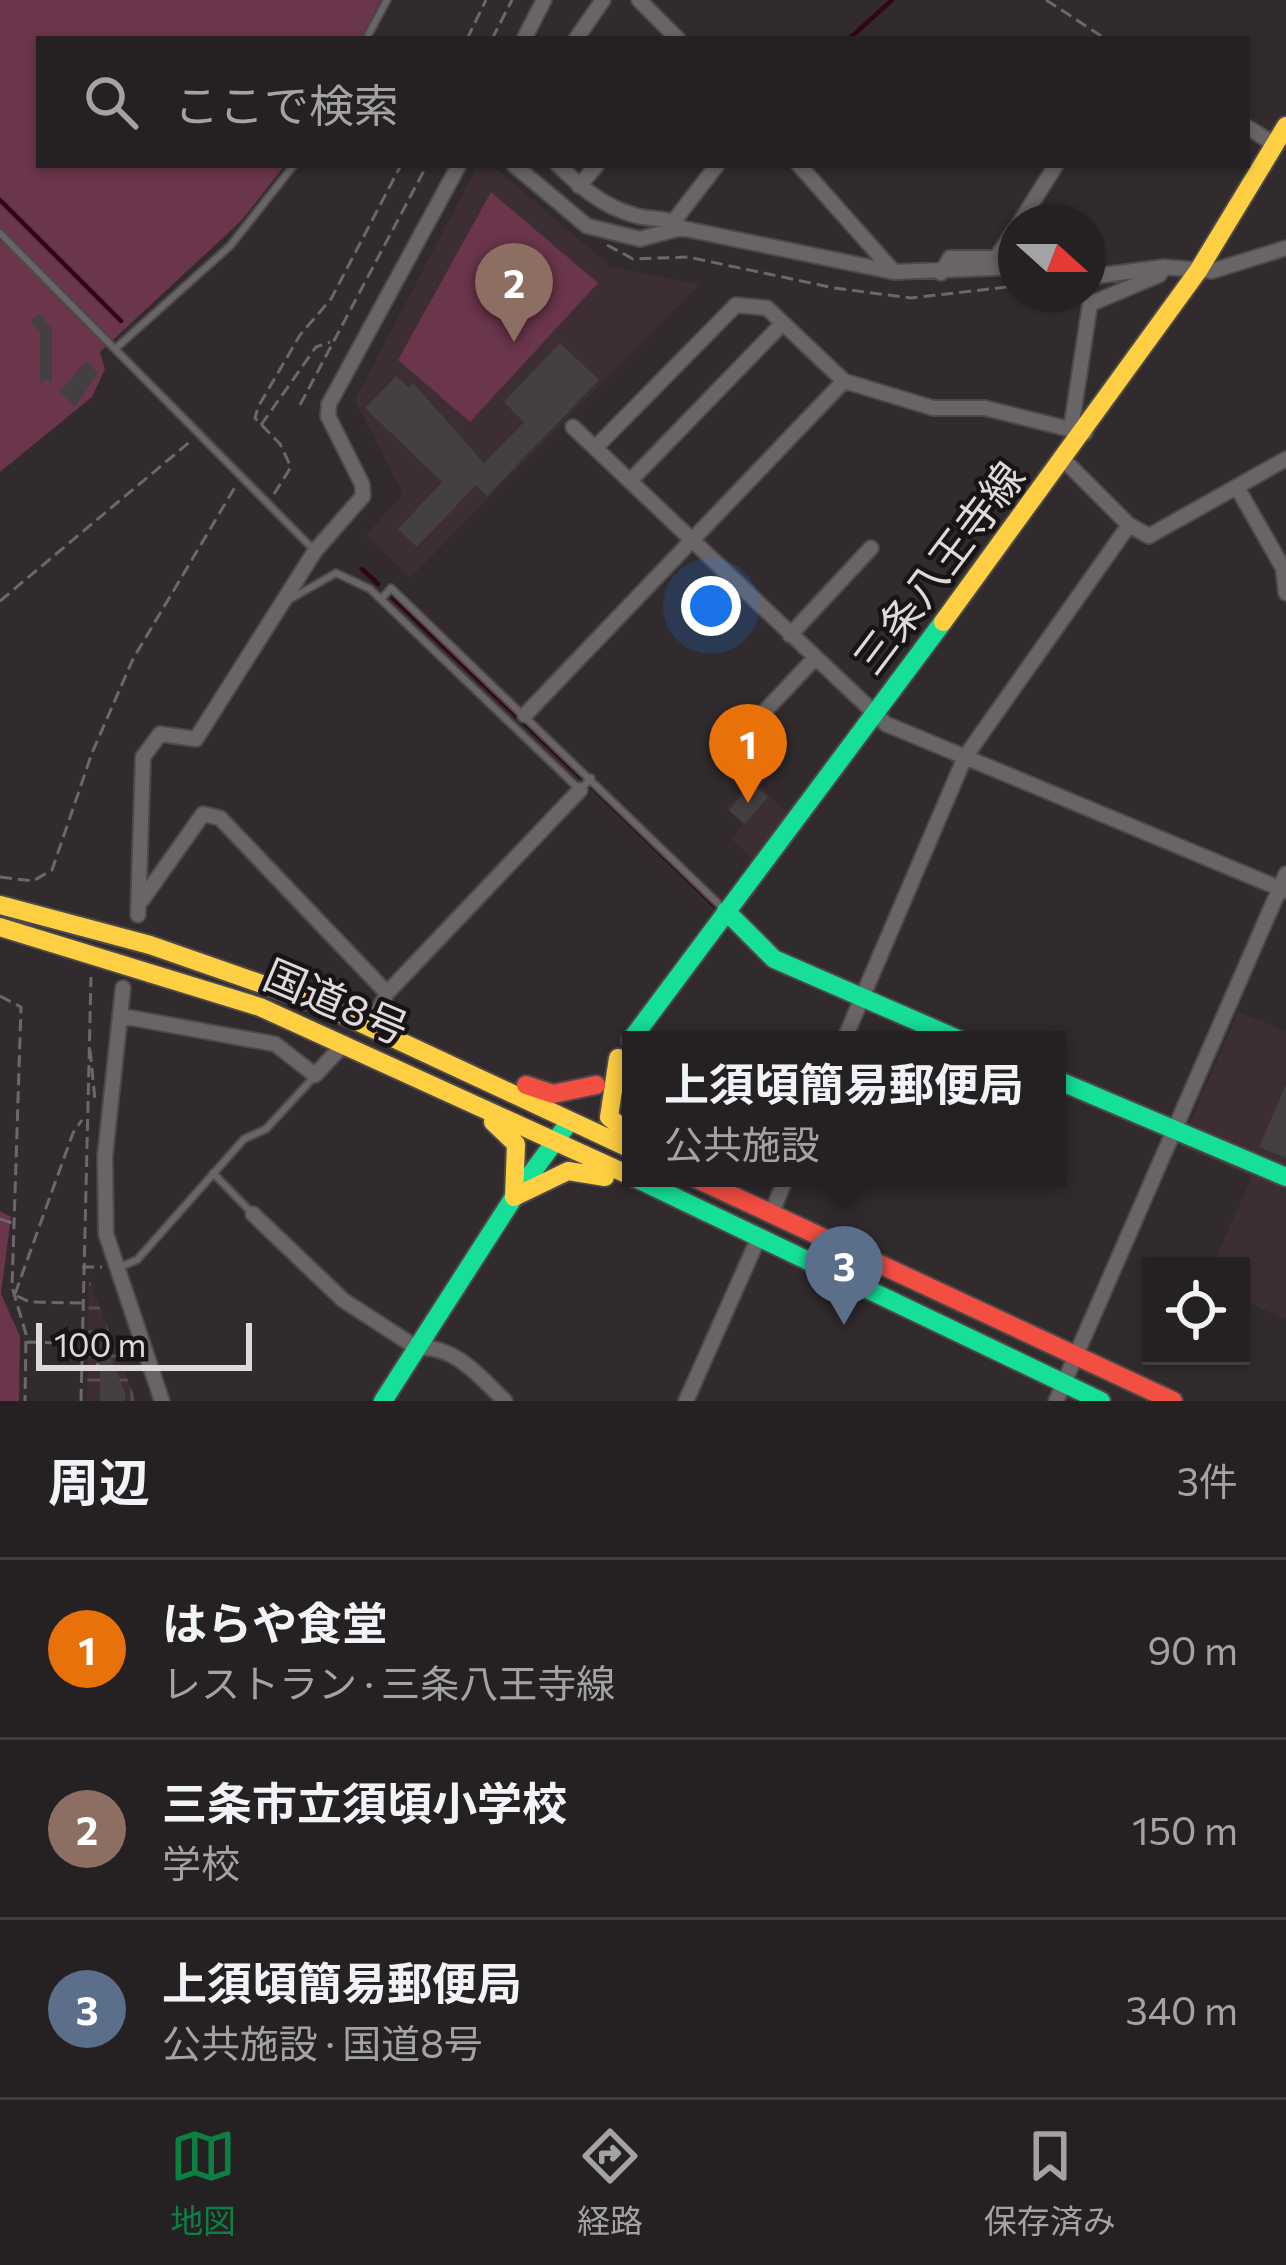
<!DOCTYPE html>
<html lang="ja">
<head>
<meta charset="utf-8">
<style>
	:root { --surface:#252022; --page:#2d282a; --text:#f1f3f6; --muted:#a3a3a5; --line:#423e40; --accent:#0b8043 }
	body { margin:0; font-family:Commissioner,"Noto Sans JP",sans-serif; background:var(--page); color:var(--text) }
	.controls { position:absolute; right:36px; bottom:36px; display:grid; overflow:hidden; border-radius:0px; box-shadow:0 3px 9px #0004 }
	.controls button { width:108px; height:108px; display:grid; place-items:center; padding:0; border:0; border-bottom:3px solid var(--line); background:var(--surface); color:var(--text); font:60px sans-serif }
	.compass { position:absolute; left:998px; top:204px; width:108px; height:108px; border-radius:50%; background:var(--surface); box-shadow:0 3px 9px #0004; rotate:111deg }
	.scale { position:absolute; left:36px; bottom:30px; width:216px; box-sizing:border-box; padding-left:12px; border:6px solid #e0d9db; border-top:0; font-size:33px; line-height:42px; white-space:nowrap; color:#e0d9db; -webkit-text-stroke:9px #181315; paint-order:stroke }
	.you { position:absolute; left:711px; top:606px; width:42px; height:42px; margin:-30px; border:9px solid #fff; border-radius:50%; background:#1a73e8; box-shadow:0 0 0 18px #1a73e833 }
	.badge { display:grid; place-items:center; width:78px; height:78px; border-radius:50%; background:var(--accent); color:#fff; font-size:39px; font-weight:700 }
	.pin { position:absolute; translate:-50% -99px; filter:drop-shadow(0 3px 6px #0008) }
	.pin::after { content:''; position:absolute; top:63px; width:42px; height:36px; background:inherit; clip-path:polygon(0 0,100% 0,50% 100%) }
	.popup { position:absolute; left:622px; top:1031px; width:444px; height:156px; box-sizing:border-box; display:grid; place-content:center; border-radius:0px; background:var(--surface); filter:drop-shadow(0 3px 9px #0005); font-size:39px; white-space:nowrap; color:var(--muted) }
	.popup b { font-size:45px; color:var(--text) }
	.popup::after { content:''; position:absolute; left:50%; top:100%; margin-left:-24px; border:24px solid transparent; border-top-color:var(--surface) }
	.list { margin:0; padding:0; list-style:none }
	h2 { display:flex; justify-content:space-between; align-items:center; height:156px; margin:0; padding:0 48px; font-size:51px }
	h2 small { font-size:39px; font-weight:400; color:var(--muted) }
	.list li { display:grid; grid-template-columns:78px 1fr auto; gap:36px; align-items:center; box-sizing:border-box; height:180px; padding:0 48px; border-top:3px solid var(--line) }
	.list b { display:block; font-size:45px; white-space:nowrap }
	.list p { margin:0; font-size:39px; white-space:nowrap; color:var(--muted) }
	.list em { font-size:39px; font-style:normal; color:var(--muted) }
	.icon { flex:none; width:66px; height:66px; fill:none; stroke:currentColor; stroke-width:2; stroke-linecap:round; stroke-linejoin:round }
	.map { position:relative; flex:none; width:1286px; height:1401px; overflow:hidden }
	.search { position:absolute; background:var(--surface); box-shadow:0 3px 9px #0004; left:36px; right:36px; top:36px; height:132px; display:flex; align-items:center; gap:30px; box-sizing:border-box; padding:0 42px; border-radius:0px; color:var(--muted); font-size:45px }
	.sheet { height:696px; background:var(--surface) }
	nav { display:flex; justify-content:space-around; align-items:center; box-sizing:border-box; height:168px; border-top:3px solid var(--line); background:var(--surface); font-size:33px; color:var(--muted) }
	nav a { display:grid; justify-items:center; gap:6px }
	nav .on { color:var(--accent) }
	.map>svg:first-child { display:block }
	.built { fill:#3d2e33 }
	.industrial { fill:url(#industrial-grid) }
	.green { fill:#6b354b }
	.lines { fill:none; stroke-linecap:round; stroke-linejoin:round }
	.stream { stroke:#320419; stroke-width:4.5 }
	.building { fill:#444042 }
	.lane-casing { stroke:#4d484a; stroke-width:10 }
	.street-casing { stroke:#4d484a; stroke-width:18 }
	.fast-casing { stroke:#4d484a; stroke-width:22 }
	.slow-casing { stroke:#4d484a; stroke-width:22 }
	.jam-casing { stroke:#4d484a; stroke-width:22 }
	.path { stroke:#6c676a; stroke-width:3; stroke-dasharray:12 6; stroke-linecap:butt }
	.lane { stroke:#696566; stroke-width:6 }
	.street { stroke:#696566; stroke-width:14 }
	.fast { stroke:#16e098; stroke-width:18 }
	.slow { stroke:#ffcf43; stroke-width:18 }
	.jam { stroke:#f24e42; stroke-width:18 }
	.labels { text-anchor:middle; stroke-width:9; stroke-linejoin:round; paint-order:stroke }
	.street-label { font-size:42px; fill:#e0d9db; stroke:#181315 }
</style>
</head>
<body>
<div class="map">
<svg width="1286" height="1401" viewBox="0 0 1286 1401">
	<defs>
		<pattern id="industrial-grid" width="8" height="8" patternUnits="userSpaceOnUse" patternTransform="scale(3)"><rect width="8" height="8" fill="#3d2e33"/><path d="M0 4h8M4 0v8" fill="none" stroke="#594c50"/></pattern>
	</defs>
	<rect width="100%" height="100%" fill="#312b2e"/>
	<path class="built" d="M478 165H492L611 267 700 284 410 578 366 535 403 494 355 400Z
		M753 779 788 813 753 859 731 839 743 825 726 808Z
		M1238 1012 1286 1031V1319L1241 1300V1266H1212L1252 1177 1180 1146Z"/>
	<path class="industrial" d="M89 1279 136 1401H87Z"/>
	<path class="green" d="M0 0H381L361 39H39V165H285L242 220 100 352 105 369 92 397 0 472Z
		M491 192 598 283 470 422 398 360Z
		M0 1211 11 1217 1 1294 20 1336 19 1401H0Z"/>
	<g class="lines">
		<path class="stream" d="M849 39 892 0
			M0 200 121 321
			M362 569 378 584
			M393 598 581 777
			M591 786 716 907"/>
	</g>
	<path class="building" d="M39 314 52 329V384L46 379 40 384V332L30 322Z
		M560 343 599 380 487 496 476 485 417 547 398 529 442 482 365 408 396 376 409 388 413 383 484 463 524 422 504 402Z
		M86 362 98 373 75 407 59 391Z
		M752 783 768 797 745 824 729 810Z
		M1286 1085V1158L1259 1147Z
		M101 1331 125 1393V1401H100Z"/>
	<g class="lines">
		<g class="lane-casing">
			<path id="lane" d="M366 39 387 0
				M0 233 314 550
				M116 348 230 246 294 165
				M382 598 391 588 724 909
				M285 602 336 573 370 589 580 790 591 778
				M213 1173 252 1213
				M119 1267 137 1260 244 1139 266 1129 313 1078"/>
		</g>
		<g class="street-casing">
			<path id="street" d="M639 0 678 39
				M524 39 544 0
				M576 39 603 0
				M1247 127 1274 144
				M514 165 587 226 640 239 681 228 894 272 1016 267
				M558 165C581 187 602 206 634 215 651 221 668 215 681 228
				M799 165 894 272
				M579 186 597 165
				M674 221 717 165
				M1020 222 1056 165
				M941 273 950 258H996L1016 228
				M1088 277 1164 267 1212 271 1286 248
				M573 427 886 724 1286 891
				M1071 429 1090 304 1159 275 1164 267
				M595 448 736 305 767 308 844 381
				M1065 461 1129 525 1149 536 1286 459
				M630 481 783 323
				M1238 489 1283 568 1286 593
				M790 635 871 548
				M525 715 844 381 933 408H985L1085 433
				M733 745 814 659
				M142 900 203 814 220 818 387 993
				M138 915 143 757 160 734 196 739 315 551 363 496 362 484 328 416 329 404 459 165
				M123 988 105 1156 106 1234 162 1401
				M121 1016 275 1044 315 1075 345 1043
				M371 1026 387 993 580 790
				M844 1040 965 757 1129 525
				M772 1212 786 1178
				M253 1214 343 1300 417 1348C454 1344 481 1378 505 1401
				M686 1401 759 1237
				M1056 1401 1286 874"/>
		</g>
		<g class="fast-casing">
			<path id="fast" d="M726 911 774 959 960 1040
				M631 1040 943 622
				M1057 1080 1286 1177
				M635 1178 1101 1401
				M383 1401 514 1197 570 1121"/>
		</g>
		<g class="slow-casing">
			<path id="slow" d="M943 622 1198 271 1286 126
				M0 905 150 945 322 1005 631 1149
				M0 927 260 1007 631 1176
				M618 1058 609 1117 631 1135
				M493 1122 516 1144 514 1197
				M514 1197 568 1171 605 1177"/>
		</g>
		<g class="jam-casing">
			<path id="jam" d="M526 1085 553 1094 596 1085
				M695 1178 1173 1401"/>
		</g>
		<path class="path" d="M1046 0 1106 39
			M467 39 486 0
			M492 39 512 0
			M607 245 633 259 688 257 834 288 911 298 1016 286
			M300 405 427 165
			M261 425 316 347 330 342
			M274 494 291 467 280 444 255 418 258 407 300 335 331 299 401 165
			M0 601 192 440
			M0 877 33 881 52 870 92 753 133 659 235 487
			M0 996 21 1007 12 1287 26 1334 25 1401
			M90 1050 95 1100
			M0 1219 15 1224
			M82 1267H102
			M15 1294 73 1133 82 1120
			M17 1296 30 1302 83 1303
			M27 1342 95 1344 94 1364 100 1365
			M81 1401 91 977"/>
		<use href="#lane" class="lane"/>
		<use href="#street" class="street"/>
		<use href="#fast" class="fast"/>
		<use href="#slow" class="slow"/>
		<use href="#jam" class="jam"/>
	</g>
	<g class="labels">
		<g class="street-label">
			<text transform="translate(939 568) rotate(-53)" y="15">三条八王寺線</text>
			<text transform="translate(336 1002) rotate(23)" y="15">国道8号</text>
		</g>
	</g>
</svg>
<div class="controls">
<button><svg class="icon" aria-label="locate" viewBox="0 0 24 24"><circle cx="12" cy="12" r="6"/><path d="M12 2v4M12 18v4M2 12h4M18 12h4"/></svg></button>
</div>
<svg class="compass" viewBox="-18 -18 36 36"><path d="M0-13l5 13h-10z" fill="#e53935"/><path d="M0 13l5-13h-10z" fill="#a3a3a5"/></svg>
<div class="scale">100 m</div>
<div class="you"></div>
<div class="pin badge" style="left:748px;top:803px;background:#e8710a">1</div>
<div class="pin badge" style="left:514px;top:342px;background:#8d6e63">2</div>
<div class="pin badge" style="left:844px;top:1325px;background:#5c6f8a">3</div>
<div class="popup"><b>上須頃簡易郵便局</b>公共施設</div>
<div class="search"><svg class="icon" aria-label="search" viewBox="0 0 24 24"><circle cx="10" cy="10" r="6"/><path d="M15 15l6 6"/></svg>ここで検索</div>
</div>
<section class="sheet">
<h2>周辺<small>3件</small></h2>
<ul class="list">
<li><span class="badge" style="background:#e8710a">1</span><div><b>はらや食堂</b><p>レストラン · 三条八王寺線</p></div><em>90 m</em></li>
<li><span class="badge" style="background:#8d6e63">2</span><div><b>三条市立須頃小学校</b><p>学校</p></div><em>150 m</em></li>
<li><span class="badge" style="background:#5c6f8a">3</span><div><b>上須頃簡易郵便局</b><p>公共施設 · 国道8号</p></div><em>340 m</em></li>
</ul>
</section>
<nav>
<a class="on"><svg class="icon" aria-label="map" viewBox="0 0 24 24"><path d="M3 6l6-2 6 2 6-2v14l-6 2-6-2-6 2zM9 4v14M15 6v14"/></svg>地図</a>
<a><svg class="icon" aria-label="directions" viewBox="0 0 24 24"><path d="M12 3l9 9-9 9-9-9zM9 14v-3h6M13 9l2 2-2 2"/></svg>経路</a>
<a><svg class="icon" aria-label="saved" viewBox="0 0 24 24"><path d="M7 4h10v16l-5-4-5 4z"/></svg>保存済み</a>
</nav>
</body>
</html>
